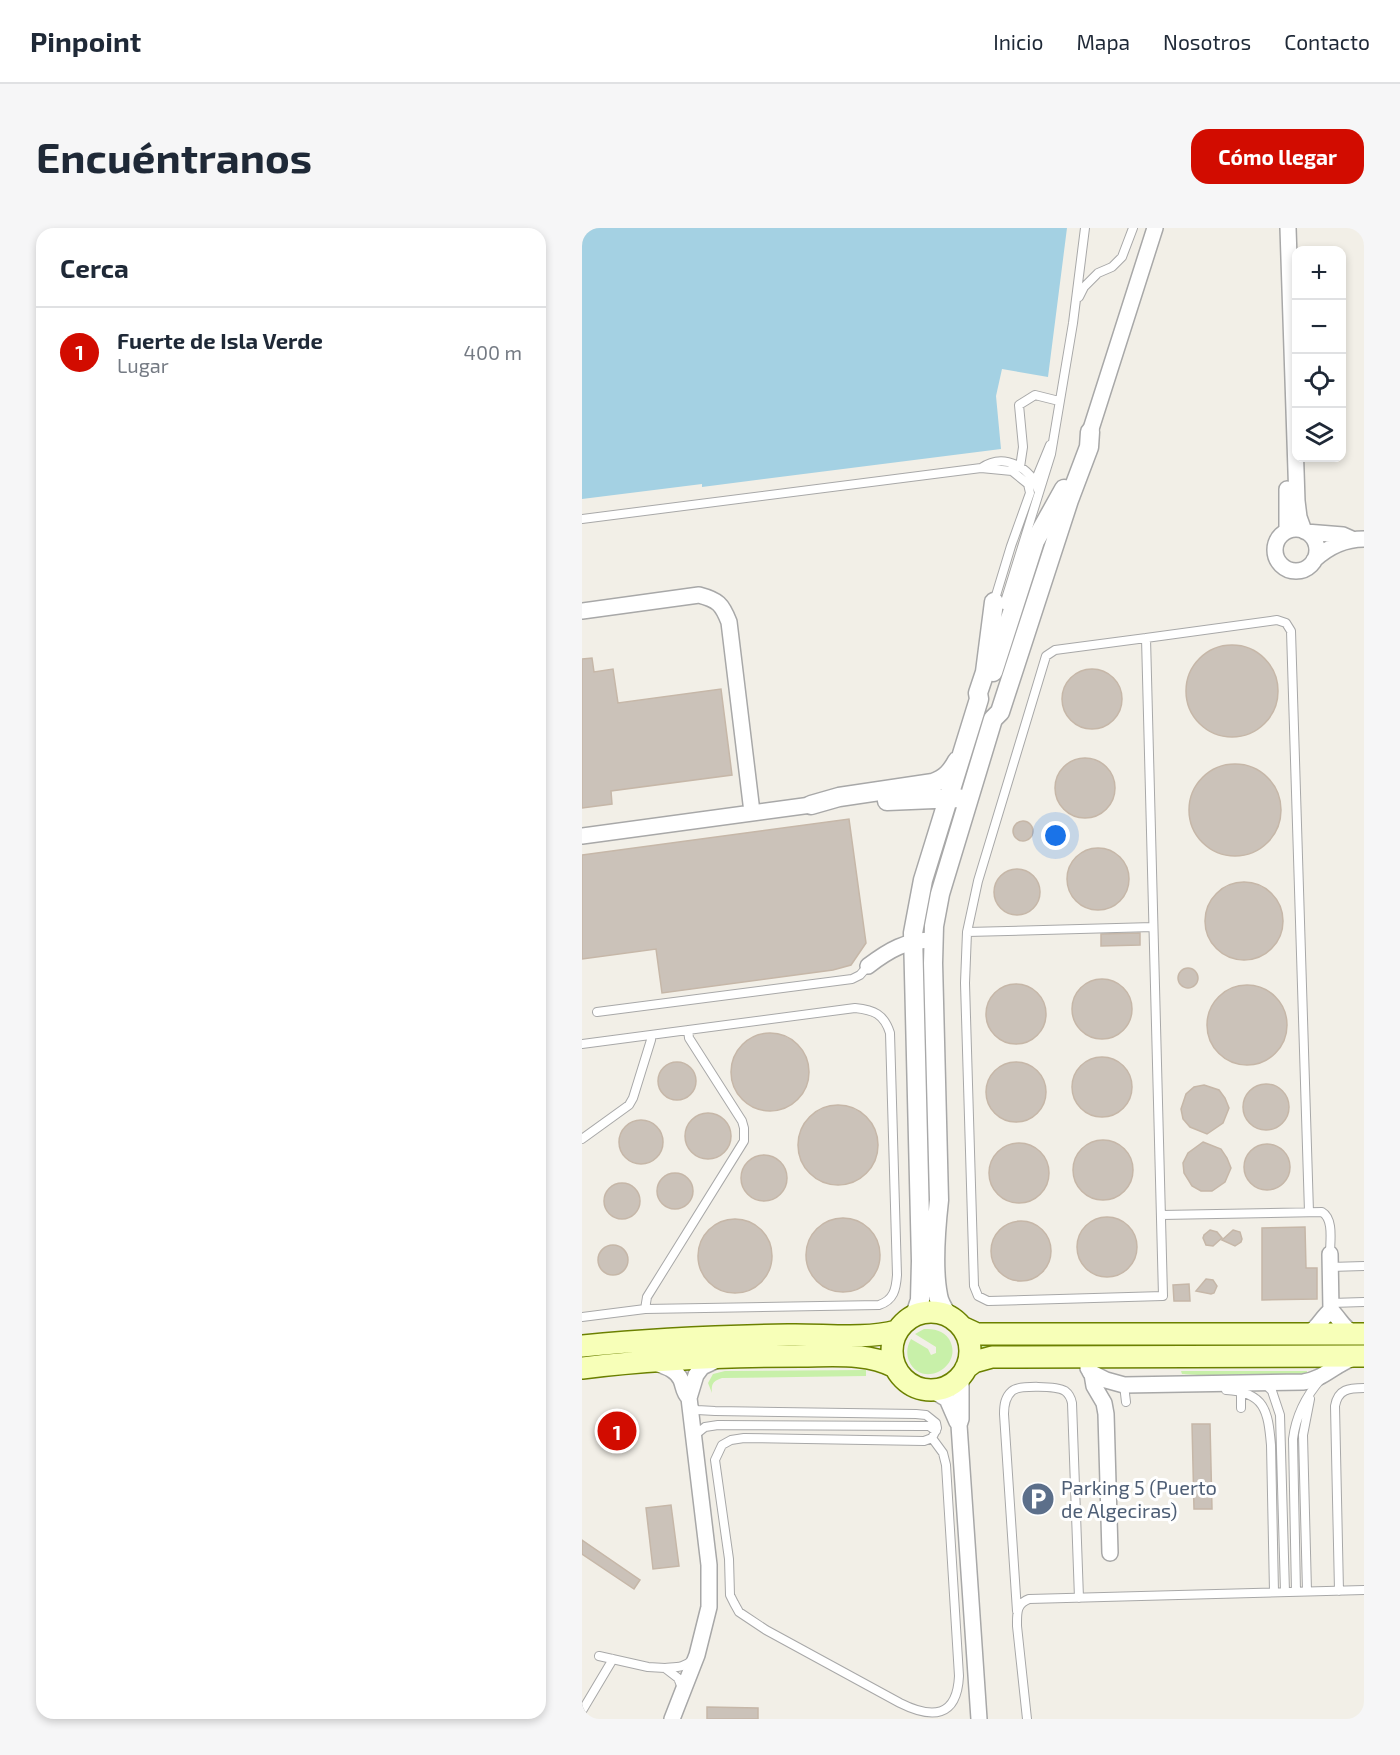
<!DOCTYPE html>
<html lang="es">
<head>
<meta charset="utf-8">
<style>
	:root { --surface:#fff; --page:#f6f6f7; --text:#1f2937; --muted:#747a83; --line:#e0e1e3; --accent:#d20c00 }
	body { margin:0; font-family:"Exo 2",sans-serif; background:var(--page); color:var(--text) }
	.controls { position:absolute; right:18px; top:18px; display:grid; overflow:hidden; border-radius:12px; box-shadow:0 3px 9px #0003 }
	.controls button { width:54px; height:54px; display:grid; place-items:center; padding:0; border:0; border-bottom:2px solid var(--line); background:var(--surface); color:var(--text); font:30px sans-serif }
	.you { position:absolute; left:474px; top:608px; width:21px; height:21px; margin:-15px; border:4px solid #fff; border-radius:50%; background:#1a73e8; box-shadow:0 0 0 9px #1a73e833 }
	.badge { display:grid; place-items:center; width:39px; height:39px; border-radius:50%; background:var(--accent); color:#fff; font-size:20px; font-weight:700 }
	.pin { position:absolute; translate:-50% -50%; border:3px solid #fff; box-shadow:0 2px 6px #0006 }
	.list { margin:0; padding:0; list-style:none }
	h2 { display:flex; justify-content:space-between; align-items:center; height:78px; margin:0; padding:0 24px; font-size:26px }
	h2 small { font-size:20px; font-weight:400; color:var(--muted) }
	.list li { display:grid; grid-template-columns:39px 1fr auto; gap:18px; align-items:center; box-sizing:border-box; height:90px; padding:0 24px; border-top:2px solid var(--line) }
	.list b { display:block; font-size:22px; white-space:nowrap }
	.list p { margin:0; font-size:20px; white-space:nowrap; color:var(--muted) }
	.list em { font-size:20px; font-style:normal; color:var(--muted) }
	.icon { flex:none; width:33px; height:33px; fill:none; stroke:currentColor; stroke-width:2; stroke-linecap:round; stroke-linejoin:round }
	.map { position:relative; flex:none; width:782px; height:1491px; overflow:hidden; border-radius:18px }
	header { display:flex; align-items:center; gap:36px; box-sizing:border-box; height:84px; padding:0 30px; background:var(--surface); border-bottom:2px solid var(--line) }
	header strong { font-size:28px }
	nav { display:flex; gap:33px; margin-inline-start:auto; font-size:21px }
	.intro { display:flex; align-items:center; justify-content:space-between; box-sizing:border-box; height:144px; padding:0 36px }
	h1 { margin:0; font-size:42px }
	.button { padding:15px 27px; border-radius:18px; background:var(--accent); color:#fff; font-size:21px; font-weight:700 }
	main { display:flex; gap:36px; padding:0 36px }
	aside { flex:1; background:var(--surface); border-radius:18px; box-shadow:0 3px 9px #0003 }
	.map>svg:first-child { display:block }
	.grass { fill:#c8f0a9 }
	.water { fill:#a4d1e3 }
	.building { fill:#cbc2b9; stroke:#c6b7a8; stroke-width:1.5 }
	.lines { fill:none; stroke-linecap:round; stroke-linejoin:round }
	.service-casing { stroke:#a8a8a8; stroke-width:10 }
	.minor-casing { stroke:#a8a8a8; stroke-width:18 }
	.tertiary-casing { stroke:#a8a8a8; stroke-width:21 }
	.secondary-casing { stroke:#6b8000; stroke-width:24 }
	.service { stroke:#fff; stroke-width:8 }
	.minor { stroke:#fff; stroke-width:15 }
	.tertiary { stroke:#fff; stroke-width:18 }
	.secondary { stroke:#f7ffb8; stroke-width:21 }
	.labels { text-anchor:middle; stroke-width:6; stroke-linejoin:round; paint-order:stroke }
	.service-label { font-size:20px; fill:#4e5e75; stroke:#fff; text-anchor:start }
</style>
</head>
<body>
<header>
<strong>Pinpoint</strong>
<nav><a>Inicio</a><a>Mapa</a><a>Nosotros</a><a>Contacto</a></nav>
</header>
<div class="intro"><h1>Encuéntranos</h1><a class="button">Cómo llegar</a></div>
<main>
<aside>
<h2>Cerca<small></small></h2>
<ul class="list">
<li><span class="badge">1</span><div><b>Fuerte de Isla Verde</b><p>Lugar</p></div><em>400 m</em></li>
</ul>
</aside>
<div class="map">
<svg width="782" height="1491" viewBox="0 0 782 1491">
	<rect width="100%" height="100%" fill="#f2efe7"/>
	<path class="grass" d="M342 1101C352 1101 361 1102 367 1111 383 1138 340 1162 327 1133 324 1125 325 1118 329 1111L346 1121 349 1127 354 1125V1119L333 1106Z
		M396 1115 782 1116V1119L396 1122Z
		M284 1142V1148L140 1150C131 1153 129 1156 130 1165L126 1155 131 1146 143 1143Z
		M599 1143H725V1147H616L600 1146Z"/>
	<path class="water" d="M0 0H485L466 149 420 141 414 168 419 221 120 259V256L0 271Z"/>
	<path class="building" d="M604 463a46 46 0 1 1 92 0a46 46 0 1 1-92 0Z
		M10 430 12 444 31 441 36 475 139 461 150 547 29 563 30 576 0 580V431Z
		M480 471a30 30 0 1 1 60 0a30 30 0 1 1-60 0Z
		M473 560a30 30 0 1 1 60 0a30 30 0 1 1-60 0Z
		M607 582a46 46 0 1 1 92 0a46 46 0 1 1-92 0Z
		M267 591 284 715 269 737 251 742 80 765 74 721 0 731V627Z
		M431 603a10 10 0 1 1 20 0a10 10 0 1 1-20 0Z
		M485 651a31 31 0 1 1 62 0a31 31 0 1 1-62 0Z
		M412 664a23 23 0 1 1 46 0a23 23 0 1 1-46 0Z
		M623 693a39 39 0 1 1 78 0a39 39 0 1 1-78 0Z
		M558 705V717L519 718V706Z
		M596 750a10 10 0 1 1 20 0a10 10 0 1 1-20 0Z
		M490 781a30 30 0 1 1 60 0a30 30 0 1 1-60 0Z
		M404 786a30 30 0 1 1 60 0a30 30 0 1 1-60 0Z
		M625 797a40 40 0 1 1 80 0a40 40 0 1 1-80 0Z
		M149 844a39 39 0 1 1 78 0a39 39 0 1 1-78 0Z
		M490 859a30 30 0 1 1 60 0a30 30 0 1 1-60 0Z
		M404 864a30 30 0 1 1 60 0a30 30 0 1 1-60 0Z
		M76 853a19 19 0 1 1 38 0a19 19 0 1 1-38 0Z
		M661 879a23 23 0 1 1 46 0a23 23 0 1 1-46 0Z
		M622 857 637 862 643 870 647 880 641 895 625 906 608 899 601 891 599 881 604 866 612 859Z
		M216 917a40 40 0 1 1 80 0a40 40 0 1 1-80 0Z
		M103 908a23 23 0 1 1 46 0a23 23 0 1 1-46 0Z
		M37 914a22 22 0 1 1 44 0a22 22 0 1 1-44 0Z
		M491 942a30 30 0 1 1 60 0a30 30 0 1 1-60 0Z
		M621 914 639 921 645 930 649 940 643 954 630 963H619L610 958 602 945 601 935 606 925Z
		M407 945a30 30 0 1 1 60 0a30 30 0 1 1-60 0Z
		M662 939a23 23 0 1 1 46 0a23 23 0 1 1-46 0Z
		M159 950a23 23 0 1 1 46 0a23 23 0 1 1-46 0Z
		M75 963a18 18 0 1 1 36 0a18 18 0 1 1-36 0Z
		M22 973a18 18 0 1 1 36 0a18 18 0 1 1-36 0Z
		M495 1019a30 30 0 1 1 60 0a30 30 0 1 1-60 0Z
		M224 1027a37 37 0 1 1 74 0a37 37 0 1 1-74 0Z
		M116 1028a37 37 0 1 1 74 0a37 37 0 1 1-74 0Z
		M409 1023a30 30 0 1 1 60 0a30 30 0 1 1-60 0Z
		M723 999 724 1040H735V1071L680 1072V1000Z
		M628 1002 635 1004 640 1010 631 1018 624 1017 621 1010 622 1007Z
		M651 1002 658 1004 660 1011 659 1014 653 1018 640 1012Z
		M16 1032a15 15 0 1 1 30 0a15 15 0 1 1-30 0Z
		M624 1051 631 1052 635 1058 632 1065 629 1066 614 1063Z
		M607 1056 608 1073H592L591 1057Z
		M610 1196H628L630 1281H612Z
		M89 1277 97 1338 71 1341 64 1280Z
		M0 1312 58 1352 52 1361 0 1326Z
		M125 1479 176 1480V1491H125Z"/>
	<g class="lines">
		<g class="service-casing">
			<path id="service" d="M497 69 502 59 516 45 530 39 540 29 551 0
				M438 239 441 219 437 177 453 167 477 173
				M399 240C422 224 449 239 457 264
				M452 256 468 217
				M0 291 399 240 430 243 446 256 448 265 429 318 412 374
				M422 377 469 226 491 95 503 0
				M564 410 581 1068 406 1073 396 1068 392 1058 383 755 385 704 396 653 464 428 473 422Z
				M564 410 695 392 704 395 709 403 727 984
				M385 704 571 699
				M15 784 270 751 278 747 286 738
				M0 816 273 780C292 782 302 786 308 805L315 1047C314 1061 312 1072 297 1077L63 1081 0 1089
				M0 911 47 877 51 870 69 812V807
				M579 987 740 984C752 991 748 1013 748 1026
				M748 1039 782 1038
				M749 1075 782 1074
				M63 1081 65 1069 162 913V900L160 893 107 810 106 802
				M683 1156 690 1163 698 1187 703 1364
				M542 1157 544 1174
				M644 1162C683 1164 686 1183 689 1217L692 1364
				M659 1163V1180
				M109 1178 115 1182 133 1183 334 1186 344 1187 354 1195 355 1200 350 1210 342 1213 162 1210 149 1212 140 1217 133 1232 147 1331 148 1367 152 1375 157 1384 184 1402 318 1475C350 1491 375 1490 377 1448L364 1237 361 1225 350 1210
				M113 1207 123 1199 136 1197 339 1198H347L354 1203
				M725 1363 721 1207 728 1171
				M757 1363 753 1178C756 1161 767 1160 782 1160
				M714 1364 711 1211C714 1187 723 1169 739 1151
				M435 1383 422 1186C422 1177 423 1169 430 1163 437 1157 475 1158 483 1163 487 1166 489 1170 490 1175L497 1370
				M17 1428 66 1439 83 1440
				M100 1460 96 1450 83 1440C94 1439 102 1440 110 1432
				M0 1483 31 1431
				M445 1491 435 1398C435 1385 434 1376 447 1371L782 1362"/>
		</g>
		<g class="minor-casing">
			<path id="minor" d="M706 0 715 273 717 289 722 303
				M508 204 573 0
				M693 322a21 21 0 1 1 42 0a21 21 0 1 1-42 0Z
				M705 303V261
				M724 304 761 307 770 311
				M732 332C746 319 763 311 782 311
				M0 383 117 367C136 372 140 376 147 394L170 584
				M0 608 229 577
				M286 738C307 722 324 712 351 712
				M748 1026 749 1082
				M725 1106C737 1100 739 1090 749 1082 758 1091 762 1102 774 1106
				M71 1134C82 1138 94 1141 99 1152 102 1159 101 1164 107 1170
				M506 1140 510 1146 512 1158 522 1175 524 1186 528 1325
				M508 1144 524 1152 542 1157 721 1154C741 1152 754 1135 772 1130
				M379 1147V1191L377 1197 397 1491
				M348 1161 365 1171 375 1194
				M90 1491 115 1427 127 1379V1337L107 1170 114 1147 120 1139 135 1132"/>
		</g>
		<g class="tertiary-casing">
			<path id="tertiary" d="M411 444 453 313 482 261
				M305 573 376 570
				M229 577 257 569 351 555C364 550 369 544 375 533
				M333 1087 338 1072 339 1033 331 705 341 652 397 471 396 465 403 444 412 374
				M366 1088C362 1082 357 1075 356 1067 351 1042 354 999 357 972L351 735 352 698 358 666 411 491 418 484 487 272 507 219 508 204"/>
		</g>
		<g class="secondary-casing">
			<path id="secondary" d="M310 1123a39 39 0 1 1 78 0a39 39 0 1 1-78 0Z
				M380 1099 395 1106H782
				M0 1118C68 1111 137 1108 206 1107 241 1106 281 1112 315 1103
				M0 1140C73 1131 146 1128 219 1128 250 1128 285 1124 313 1139
				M384 1140 392 1134 410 1129 782 1128"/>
		</g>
		<use href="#service" class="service"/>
		<use href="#minor" class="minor"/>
		<use href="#tertiary" class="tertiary"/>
		<use href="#secondary" class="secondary"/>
	</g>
	<defs>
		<g id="parking-disc" transform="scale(1.725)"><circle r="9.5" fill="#5c6f8a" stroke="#fff"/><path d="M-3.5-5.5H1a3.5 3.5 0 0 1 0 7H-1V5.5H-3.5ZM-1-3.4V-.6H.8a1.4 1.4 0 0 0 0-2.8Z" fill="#fff"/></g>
	</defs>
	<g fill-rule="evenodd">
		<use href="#parking-disc" x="456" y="1271"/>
	</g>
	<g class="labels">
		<g class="service-label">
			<text x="479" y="1267">Parking 5 (Puerto<tspan x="479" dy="23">de Algeciras)</tspan></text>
		</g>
	</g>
</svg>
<div class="controls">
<button>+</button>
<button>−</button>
<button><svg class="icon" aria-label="locate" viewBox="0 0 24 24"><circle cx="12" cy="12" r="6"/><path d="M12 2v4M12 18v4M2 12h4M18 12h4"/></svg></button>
<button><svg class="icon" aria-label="layers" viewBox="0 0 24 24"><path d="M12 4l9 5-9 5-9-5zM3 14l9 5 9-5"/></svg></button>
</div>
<div class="you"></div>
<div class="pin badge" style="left:35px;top:1203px">1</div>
</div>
</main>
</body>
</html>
